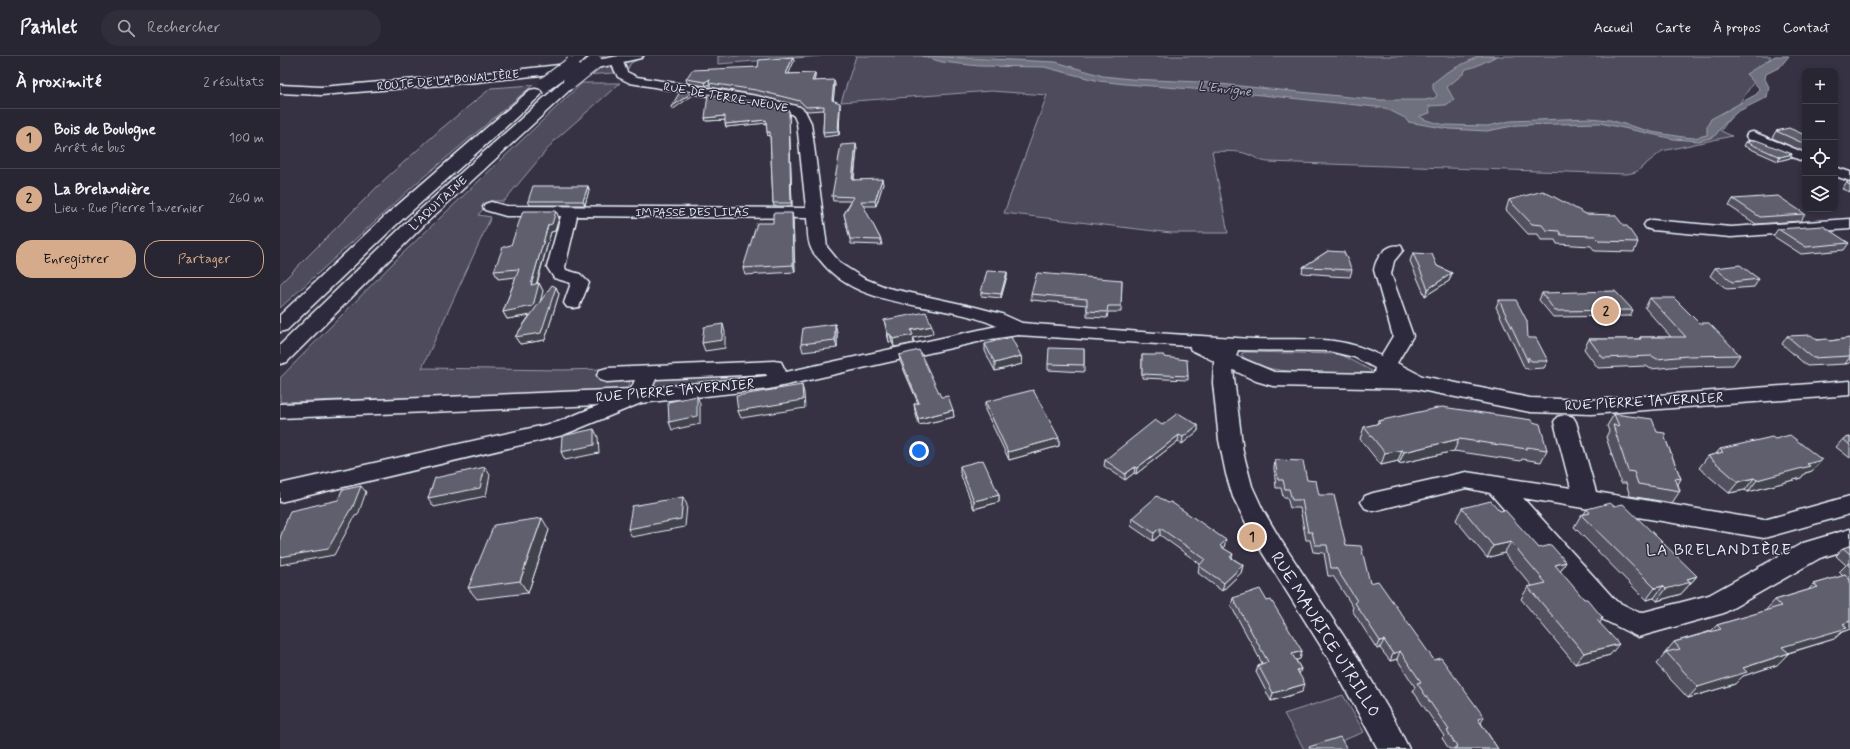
<!DOCTYPE html>
<html lang="fr">
<head>
<meta charset="utf-8">
<style>
	:root { --surface:#282633; --page:#302e3b; --text:#f1f3f6; --muted:#a5a5ac; --line:#44434e; --accent:#d6ab8b }
	body { margin:0; font-family:Mynerve,sans-serif; background:var(--page); color:var(--text) }
	.controls { position:absolute; right:12px; top:12px; display:grid; overflow:hidden; border-radius:8px; box-shadow:0 2px 6px #0003 }
	.controls button { width:36px; height:36px; display:grid; place-items:center; padding:0; border:0; border-bottom:1px solid var(--line); background:var(--surface); color:var(--text); font:20px sans-serif }
	.you { position:absolute; left:639px; top:395px; width:14px; height:14px; margin:-10px; border:3px solid #fff; border-radius:50%; background:#1a73e8; box-shadow:0 0 0 6px #1a73e833 }
	.badge { display:grid; place-items:center; width:26px; height:26px; border-radius:50%; background:var(--accent); color:#111; font-size:13px; font-weight:700 }
	.pin { position:absolute; translate:-50% -50%; border:2px solid #fff; box-shadow:0 1px 4px #0006 }
	.list { margin:0; padding:0; list-style:none }
	h2 { display:flex; justify-content:space-between; align-items:center; height:52px; margin:0; padding:0 16px; font-size:17px }
	h2 small { font-size:13px; font-weight:400; color:var(--muted) }
	.list li { display:grid; grid-template-columns:26px 1fr auto; gap:12px; align-items:center; box-sizing:border-box; height:60px; padding:0 16px; border-top:1px solid var(--line) }
	.list b { display:block; font-size:15px; white-space:nowrap }
	.list p { margin:0; font-size:13px; white-space:nowrap; color:var(--muted) }
	.list em { font-size:13px; font-style:normal; color:var(--muted) }
	.actions { display:flex; gap:8px; padding:12px 16px }
	.actions a { flex:1; padding:9px 0; border:1px solid var(--accent); border-radius:16px; text-align:center; font-size:14px; color:var(--accent) }
	.actions .main { background:var(--accent); color:#111 }
	.icon { flex:none; width:22px; height:22px; fill:none; stroke:currentColor; stroke-width:2; stroke-linecap:round; stroke-linejoin:round }
	.map { position:relative; flex:none; width:1570px; height:693px; overflow:hidden }
	header { display:flex; align-items:center; gap:24px; box-sizing:border-box; height:56px; padding:0 20px; background:var(--surface); border-bottom:1px solid var(--line) }
	header strong { font-size:19px }
	nav { display:flex; gap:22px; margin-inline-start:auto; font-size:14px }
	.search { width:280px; height:36px; background:var(--page); display:flex; align-items:center; gap:10px; box-sizing:border-box; padding:0 14px; border-radius:22px; color:var(--muted); font-size:15px }
	main { display:flex }
	aside { flex:1; background:var(--surface) }
	.map>svg:first-child { display:block }
	.green { fill:#4d4b5c; stroke:#9a9eaa }
	.water { fill:#70717f; stroke:#a0a4af }
	.lines { fill:none; stroke-linecap:round; stroke-linejoin:round }
	.minor-casing { stroke:#e8f1f8; stroke-width:3 }
	.highway-casing { stroke:#e8f1f8; stroke-width:3 }
	.minor { fill:#2f2a3d; fill-rule:evenodd }
	.highway { fill:#2f2a3d; fill-rule:evenodd }
	.highway-bridge-casing { stroke:#e8f1f8; stroke-width:16; stroke-linecap:butt }
	.highway-bridge { stroke:#2f2a3d; stroke-width:14 }
	.wall { fill:#53515f; stroke:#e8f1f8 }
	.shaded-wall { fill:#43424d; stroke:#e8f1f8 }
	.building { fill:#605e6e; stroke:#e8f1f8 }
	.labels { text-anchor:middle; stroke-width:3; stroke-linejoin:round; paint-order:stroke }
	.far-street-label { font-size:12px; fill:#e8f1f8; stroke:#2f2a3d }
	.far-water-label { font-size:13px; font-style:italic; fill:#b2b7c2; stroke:#2f2a3d }
	.street-label { font-size:14px; fill:#e8f1f8; stroke:#2f2a3d }
	.quarter-label { font-size:16px; letter-spacing:1px; fill:#e8f1f8; stroke:#2f2a3d }
	.near-street-label { font-size:17px; fill:#e8f1f8; stroke:#2f2a3d }
</style>
</head>
<body>
<header>
<strong>Pathlet</strong>
<div class="search"><svg class="icon" aria-label="search" viewBox="0 0 24 24"><circle cx="10" cy="10" r="6"/><path d="M15 15l6 6"/></svg>Rechercher</div>
<nav><a>Accueil</a><a>Carte</a><a>À propos</a><a>Contact</a></nav>
</header>
<main>
<aside>
<h2>À proximité<small>2 résultats</small></h2>
<ul class="list">
<li><span class="badge">1</span><div><b>Bois de Boulogne</b><p>Arrêt de bus</p></div><em>100 m</em></li>
<li><span class="badge">2</span><div><b>La Brelandière</b><p>Lieu · Rue Pierre Tavernier</p></div><em>260 m</em></li>
</ul>
<div class="actions"><a class="main">Enregistrer</a><a>Partager</a></div>
</aside>
<div class="map">
<svg width="1570" height="693" viewBox="0 0 1570 693">
	<rect width="100%" height="100%" fill="#363244"/>
	<filter id="ink" filterUnits="userSpaceOnUse"><feTurbulence type="fractalNoise" baseFrequency=".025" numOctaves="2"/><feDisplacementMap in="SourceGraphic" scale="8" xChannelSelector="R" yChannelSelector="G"/><feConvolveMatrix kernelMatrix="1 2 1 2 8 2 1 2 1" color-interpolation-filters="sRGB"/></filter>
	<g filter="url(#ink)">
		<path class="green" d="M313 0H365L351 7 346 16 306 19Z
			M438 0H540L438 8Z
			M576 0H1491L1441 75 1452 80 1382 95 1356 116 1347 118 988 106C978 105 976 101 967 98 957 94 943 96 932 95L948 177H891L724 157 767 39 711 35 561 46Z
			M302 27H340L275 84 224 145H210L198 159 211 161 142 312 283 314 323 313 320 323 349 325 350 329 345 333 329 335 0 346V322L120 200Z
			M253 29 140 124 0 252V228L104 124 162 72 211 32Z
			M965 296 1060 298 1092 315 1089 317C1062 316 975 322 961 298Z
			M480 318 477 320 426 328 378 333 373 331V328L379 323Z
			M1063 639 1084 676 1041 693H1024L1004 658Z"/>
		<path class="water" d="M642 0 776 6 823 20 851 23 920 26 1099 44H1145L1155 42 1157 39 1153 33V27L1167 16 1199 0H1217L1194 11 1186 13 1183 18 1167 31 1174 44 1166 49 1149 50 1150 57 1140 60V61L1146 64 1165 69 1208 70 1230 65 1310 62 1330 64 1372 76 1403 81 1414 82 1427 79V70L1431 63 1477 38 1479 32 1466 18 1495 0H1509L1500 11 1486 18 1485 23 1489 31 1487 41 1457 56 1443 69 1434 81 1419 85 1394 83 1320 67 1238 69 1207 75 1169 73 1128 66 1125 62 1105 52 953 36 845 28 819 25 764 11 699 10 662 6Z"/>
		<g class="lines">
			<g class="minor-casing">
				<path id="minor" d="M339 0H363L361 2 343 6 347 16 357 21 477 40 520 51 525 55 531 67 547 191 561 208 583 222 608 232 695 251 722 258 742 267C819 273 897 279 974 283 1021 285 1057 277 1101 300L1113 280 1094 214C1096 201 1107 187 1121 190L1123 194 1114 205 1111 218 1133 280 1117 307 1142 320 1250 342 1311 344 1570 325V339L1311 358 1250 356 1136 333 993 330 976 325 953 314 963 396 972 430 983 454 1000 483 1080 605 1114 663 1129 693H1098L1049 603 975 485 953 441 946 418 939 384 933 327 934 305 911 294 909 290 738 279 711 283 489 333 361 347 283 379 0 446V428L278 366 319 349 0 362V348L351 333 355 324 327 326 320 324 317 319 320 314 327 312 494 305 501 306 506 316 717 270C661 244 581 257 540 204 537 201 532 196 531 192 527 184 528 171 527 162L297 160 285 211 286 214 300 218 309 227 299 251 293 252 287 251 284 247 291 227 274 222 267 211 281 160H226L205 154 203 151 205 148 211 146 226 150 526 152 517 67 514 60 510 57 476 48 350 27 338 21 332 9 306 14 197 26 41 39 0 37V29L41 31 197 18 306 6ZM958 294 1049 295 1074 301 1095 312 1094 317 1092 318 994 316 956 300ZM486 318 487 320 372 332 376 323Z
					M1473 76 1525 97V106L1468 83 1466 80 1468 77Z
					M1555 111 1570 116V125L1555 120Z
					M1570 163V173L1451 181 1372 174 1366 172 1364 169 1366 166 1372 164 1451 171Z
					M1285 359 1293 361 1296 366 1316 436 1484 464 1570 440V458L1484 482 1243 442 1336 545 1360 557 1429 539 1523 487 1570 473V493L1540 502 1444 557 1358 581 1318 561 1210 437 1186 432 1093 455 1085 452 1081 446 1085 440 1093 437 1186 416 1291 432 1274 366 1277 361Z"/>
			</g>
			<g class="highway-casing">
				<path id="highway" d="M294 0H308L296 11H288L286 8Z
					M290 22 295 23 296 26 295 29 144 169 7 306 0 308V289L132 161 285 23Z
					M255 33 260 34 262 37 260 40 116 169 7 274 0 276V259L104 161 250 34Z"/>
			</g>
			<use href="#minor" class="minor"/>
			<use href="#highway" class="highway"/>
			<g class="highway-bridge-casing">
				<path id="highway-bridge" d="M290 26 315 6
					M265 28 292 8"/>
			</g>
			<use href="#highway-bridge" class="highway-bridge"/>
		</g>
		<path class="wall" d="M514 5 508 18 535 17V21L534 25 555 28 553 44 560 51 559 79 544 81 543 76 544 54 527 55 520 50 477 39 430 31V28L426 30 407 27 406 23Z
			M509 55V58L512 150H494L493 147 490 79 488 80 486 67 446 71 445 64 426 65 425 62Z
			M1496 75 1525 79V96L1492 82Z
			M1466 86 1512 98 1510 102 1498 105 1464 90Z
			M577 93 574 124 603 128 596 150H583L601 184 602 189 571 188 564 158 571 145H553L552 140Z
			M1570 125V136L1562 133 1566 127Z
			M308 130 309 134 305 149H250L248 145Z
			M1453 143 1525 158 1520 165 1476 168 1449 150Z
			M1229 144 1306 158 1358 186 1354 196 1315 195 1311 190 1277 188 1275 184H1261L1258 178H1248L1226 154Z
			M276 155 279 162 275 175 271 176 257 228 259 227 263 235 260 245 276 231 279 238 265 284 240 288 235 281 250 259 227 263 223 256 236 221 218 223 214 215Z
			M512 157 513 163 515 216 465 219 463 212Z
			M1498 173 1569 187 1564 194 1521 198 1493 180Z
			M1048 195 1072 214 1070 221 1050 220V219L1022 217 1023 211Z
			M1133 197 1157 210 1172 217 1169 225 1145 240 1130 205Z
			M1435 212 1479 223 1474 231 1447 233 1430 220Z
			M727 216V220L721 242 701 240V236Z
			M842 224 841 256H828L827 262 807 261V249L751 244V238Z
			M1262 237 1353 254 1350 260 1273 261 1259 244Z
			M1370 242 1419 267 1460 299 1453 309 1401 310 1371 313 1366 310 1318 312 1304 293 1309 283H1359L1360 281H1391L1365 252Z
			M1219 244 1248 282 1268 305 1264 312 1247 313 1246 311 1245 313 1216 251Z
			M604 264 653 278 633 282 634 287 614 291 612 286H609Z
			M555 268 557 276V292L523 296 521 288Z
			M1507 280 1550 285 1570 282V307L1565 308 1527 310 1502 288Z
			M705 288 741 300 742 308 715 315 705 295Z
			M804 293V316L768 314V308Z
			M619 299 673 354 674 361 639 369 635 355 634 348 638 347 620 305Z
			M862 299 884 301 908 320V324L862 322Z
			M705 346 779 382V390L729 404 705 354Z
			M1334 358 1377 376 1385 382 1401 423 1398 428 1400 435 1392 447 1350 440 1346 427H1341L1326 381 1329 375 1327 370Z
			M1098 365 1253 366 1267 394 1261 406 1242 403 1241 405 1174 395 1119 408 1118 405 1101 409 1080 383 1084 371 1097 368Z
			M882 369H918V375L902 388 898 385 856 418 854 417 845 424 824 410 825 404Z
			M1570 381V402L1556 391 1563 383Z
			M1440 393 1532 415 1525 417 1521 422 1468 436 1465 434 1449 437 1419 412 1428 400 1436 398Z
			M995 404 1027 424 1039 439 1066 489 1090 527 1154 604 1201 667 1218 693H1169L1162 682 1164 680 1133 635 1135 631 1117 603 1110 605 1100 592 1097 593 1072 554 1073 551 1053 520H1048L1044 497 1033 496 1030 484H1026L1020 452H1010L1007 441H1003L1001 432H996L994 412Z
			M680 410 719 439V446L694 453 680 417Z
			M1182 452 1220 455 1259 492 1286 506 1280 516 1320 567 1330 599 1295 608 1241 543 1248 531 1252 530 1224 497 1207 502 1176 464Z
			M1307 453 1417 520 1401 538 1377 545 1374 542 1366 544 1294 471 1301 459 1304 458Z
			M852 462 944 492V493L953 498 952 502 963 509 961 517 942 535 918 517 919 510 920 508 880 479 873 485 851 470Z
			M269 474 248 537 197 543 188 532Z
			M1570 490V573L1562 576 1554 583 1509 597 1497 609 1463 620 1455 628 1408 642 1376 608 1394 586 1431 575 1437 569 1485 555 1495 544 1528 534 1534 528 1563 520 1559 516 1566 509 1556 500 1563 492Z
			M953 542 987 545 1022 595 1020 603 1016 604 1021 613 1019 618 1022 636 991 645 976 616 978 609 982 607 951 550Z"/>
		<path class="shaded-wall" d="M513 1 514 5 507 22 506 18Z
			M535 17V21L533 29 532 25Z
			M430 23V28L426 30 425 26Z
			M554 24 555 28 553 48 552 44Z
			M413 36V39L392 54 391 51Z
			M560 47V51L559 79 558 75Z
			M509 55V58L512 150 511 147Z
			M445 60 446 64 426 65 425 62Z
			M486 64 487 67 446 71 445 68Z
			M487 76H490L491 79 488 80Z
			M576 88 577 93 573 128 572 124Z
			M1512 98 1510 102 1498 105 1500 101Z
			M602 123 603 128 596 150 595 145Z
			M308 130 309 134 305 149 303 145Z
			M276 155 279 162 275 175 271 176 254 236 251 229 268 169Z
			M512 157 513 163 515 216 513 209Z
			M727 216V220L721 242V238Z
			M1172 217 1169 225 1145 240 1148 233Z
			M259 227 263 235 257 258 227 263 223 256Z
			M276 231 279 238 265 284 240 288 235 281Z
			M443 268 445 276V292L425 295 422 287Z
			M555 268 557 276V292L555 284Z
			M652 270 653 278 633 282 634 287 614 291 613 283 631 274Z
			M608 278H610L612 286H609Z
			M741 300 742 308 715 315V307Z
			M1570 301V307L1565 308Z
			M522 329 524 337 525 352 461 362 458 355Z
			M417 340 420 348V368L392 374 389 366Z
			M673 354 674 361 639 369 638 363Z
			M918 369V375L902 388 903 381Z
			M314 373 318 381 319 397 285 404 281 396Z
			M899 379 898 385 856 418 857 412Z
			M779 382V390L729 404 728 396Z
			M1179 383 1174 395 1119 408 1124 396Z
			M1122 394 1118 405 1101 409 1105 397Z
			M1542 404 1532 415 1525 417 1521 422 1468 436 1477 424 1527 408Z
			M205 411 210 419 206 440 154 451 148 442Z
			M855 411 854 417 845 424V418Z
			M1474 422 1465 434 1449 437 1458 426Z
			M81 430 86 436 78 459 75 460 54 499 0 509V501Z
			M719 439V446L694 453V445Z
			M403 441 407 449 405 471 352 481 348 473Z
			M262 462 269 474 248 537 240 525Z
			M880 472V479L873 485 874 477Z
			M946 484 944 492 938 498 940 490Z
			M1231 486 1224 497 1207 502 1213 490Z
			M1286 506 1279 518 1275 509Z
			M963 509 961 517 942 535 944 527Z
			M1417 520 1401 538 1377 545 1386 533 1407 523Z
			M1383 530 1374 542 1366 544 1375 532Z
			M1323 562 1315 574 1317 564Z
			M1570 565V573L1562 576 1554 583 1491 602 1502 591Z
			M1104 584 1100 592 1097 593 1100 585Z
			M1339 588 1330 599 1295 608 1304 597Z
			M1022 595 1020 603 1010 606 1012 598Z
			M1120 595 1117 603 1110 605 1113 598Z
			M1509 597 1497 609 1463 620 1455 628 1408 642 1418 631 1463 612Z
			M1021 613 1018 621 1017 614Z
			M1025 628 1022 636 991 645 993 637Z
			M1204 661 1200 669 1198 663Z"/>
		<path class="building" d="M513 1 506 18 535 17 532 25 554 24 552 44 560 47 558 75 543 76 544 50 526 51 520 45 476 34 429 27 430 23 425 26 406 23 412 14 478 11 479 4Z
			M401 34 413 36 391 51Z
			M428 38 475 46 509 55 511 147H493L490 76H487L486 64 445 68V60L425 62Z
			M1509 72 1525 79V88L1496 75Z
			M1476 84 1512 98 1500 101 1466 86Z
			M576 88 572 124 602 123 595 145H581L601 184 570 183 564 158 574 141 552 140 561 89Z
			M1570 125V129L1566 127Z
			M253 130H308L303 145H248Z
			M1263 135 1306 158 1335 159 1344 170H1347L1358 186 1320 185 1315 180 1281 179 1279 175 1266 174 1262 169 1252 168 1229 144Z
			M1498 140 1525 158 1480 161 1453 143Z
			M243 155H276L272 168 268 169 251 229 259 227 253 250 223 256 239 213 214 215 223 191 231 189Z
			M493 157H512L513 209 463 212 477 167H493Z
			M1543 170 1569 187 1526 191 1498 173Z
			M1048 195 1064 196 1072 214 1052 213V212L1023 211Z
			M1133 197 1152 198 1157 210 1172 217 1148 233Z
			M1460 209 1479 223 1452 226 1435 212Z
			M707 215 727 216 721 238 701 236Z
			M757 217 842 224 841 250H828L827 256 807 255V243L751 238Z
			M272 229 276 231 261 277 235 281Z
			M1335 235 1353 254 1275 255 1262 237Z
			M1370 242H1394L1419 267H1429L1460 299 1407 300 1377 303 1372 300 1323 302 1309 283H1361L1360 281H1406Z
			M1219 244H1236L1247 265 1248 282H1256L1268 305H1251L1248 301V306Z
			M646 256 652 270 631 274 633 279 613 283 610 278H608L604 264Z
			M443 268 442 284 422 287 424 271Z
			M555 268V284L521 288 523 272Z
			M1531 279 1537 284 1547 283 1550 285 1570 282V300L1533 302 1507 280Z
			M731 281 741 300 715 307 705 288Z
			M769 292 804 293V309L768 308Z
			M639 294 661 341 668 340 673 354 638 363 634 348 639 347 619 299Z
			M862 299H884V301L907 304 908 320 862 318Z
			M522 329 523 344 458 355 456 340Z
			M753 334 779 382 728 396 705 346Z
			M417 340V360L389 366 388 346Z
			M1162 351 1252 364 1253 366 1260 368 1267 394 1247 391V393L1179 383 1124 396 1122 394 1105 397 1084 371 1100 367 1098 365Z
			M898 357 918 369 903 381 899 379 857 412 855 411 845 418 825 404 875 364 882 369Z
			M1334 358 1372 363 1377 376 1385 377V382L1401 423 1395 422 1400 435 1358 428 1354 416 1348 415 1333 369 1339 370Z
			M314 373V389L281 396 282 380Z
			M1510 379 1542 404 1527 408 1530 410 1477 424 1474 422 1458 426 1428 400 1443 396 1440 393 1492 381 1495 383Z
			M1570 381V389L1563 383Z
			M703 404 719 439 694 445 680 410Z
			M995 404 1023 405 1027 424 1036 425 1039 439H1054L1066 489 1081 490 1090 527 1098 525 1154 604 1161 602 1204 661 1198 663 1218 693H1174V692L1177 691 1167 675 1169 674 1137 627 1141 626 1120 595 1113 598 1104 584 1100 585 1075 547 1077 545 1056 512H1051L1047 489H1035L1032 476H1028L1022 444H1012L1009 433H1005L1003 424H998Z
			M205 411 200 432 148 442 155 422Z
			M81 430 72 453 70 454 48 493 0 501V482L10 455 58 444 62 434Z
			M877 440 888 447 891 446 946 484 940 490 953 498 950 501 963 509 944 527 919 510 925 503 880 472 874 477 852 462Z
			M403 441 401 463 348 473 352 450Z
			M1211 445 1220 455 1225 454 1259 492 1271 489 1286 506 1275 509 1304 543H1307L1323 562 1317 564 1339 588 1304 597 1248 531 1266 527 1231 486 1213 490 1182 452Z
			M1330 447 1334 450 1343 448 1417 520 1407 523 1411 526 1386 533 1383 530 1375 532 1301 459 1310 457 1307 453Z
			M262 462 240 525 188 532 214 469Z
			M1570 490V498L1563 492Z
			M1570 507V511L1567 508Z
			M1565 519 1570 524V565L1563 568 1567 572 1502 591 1509 597 1463 612 1467 616 1418 631 1386 596 1400 593 1394 586 1441 573 1437 569 1501 550 1495 544 1538 531 1534 528Z
			M980 533 987 545 991 544 1022 595 1012 598 1021 613 1017 614 1025 628 993 637 978 609 988 606 953 542Z
			M1060 681 1067 693H1030L1029 691Z"/>
	</g>
	<g class="labels">
		<g class="far-street-label">
			<text transform="translate(168 24) rotate(-5)" y="4">ROUTE DE LA BONALIÈRE</text>
			<text transform="translate(446 41) rotate(10)" y="4">RUE DE TERRE-NEUVE</text>
			<text transform="translate(158 147) rotate(-43)" y="4">L'AQUITAINE</text>
			<text x="412" y="160">IMPASSE DES LILAS</text>
		</g>
		<g class="far-water-label">
			<text transform="translate(945 32) rotate(6)" y="5">L'Envigne</text>
		</g>
		<g class="street-label">
			<text transform="translate(395 334) rotate(-5)" y="5">RUE PIERRE TAVERNIER</text>
			<text transform="translate(1364 345) rotate(-3)" y="5">RUE PIERRE TAVERNIER</text>
		</g>
		<g class="quarter-label">
			<text x="1439" y="499">LA BRELANDIÈRE</text>
		</g>
		<g class="near-street-label">
			<text transform="translate(1046 578) rotate(58)" y="6">RUE MAURICE UTRILLO</text>
		</g>
	</g>
</svg>
<div class="controls">
<button>+</button>
<button>−</button>
<button><svg class="icon" aria-label="locate" viewBox="0 0 24 24"><circle cx="12" cy="12" r="6"/><path d="M12 2v4M12 18v4M2 12h4M18 12h4"/></svg></button>
<button><svg class="icon" aria-label="layers" viewBox="0 0 24 24"><path d="M12 4l9 5-9 5-9-5zM3 14l9 5 9-5"/></svg></button>
</div>
<div class="you"></div>
<div class="pin badge" style="left:972px;top:481px">1</div>
<div class="pin badge" style="left:1326px;top:255px">2</div>
</div>
</main>
</body>
</html>
